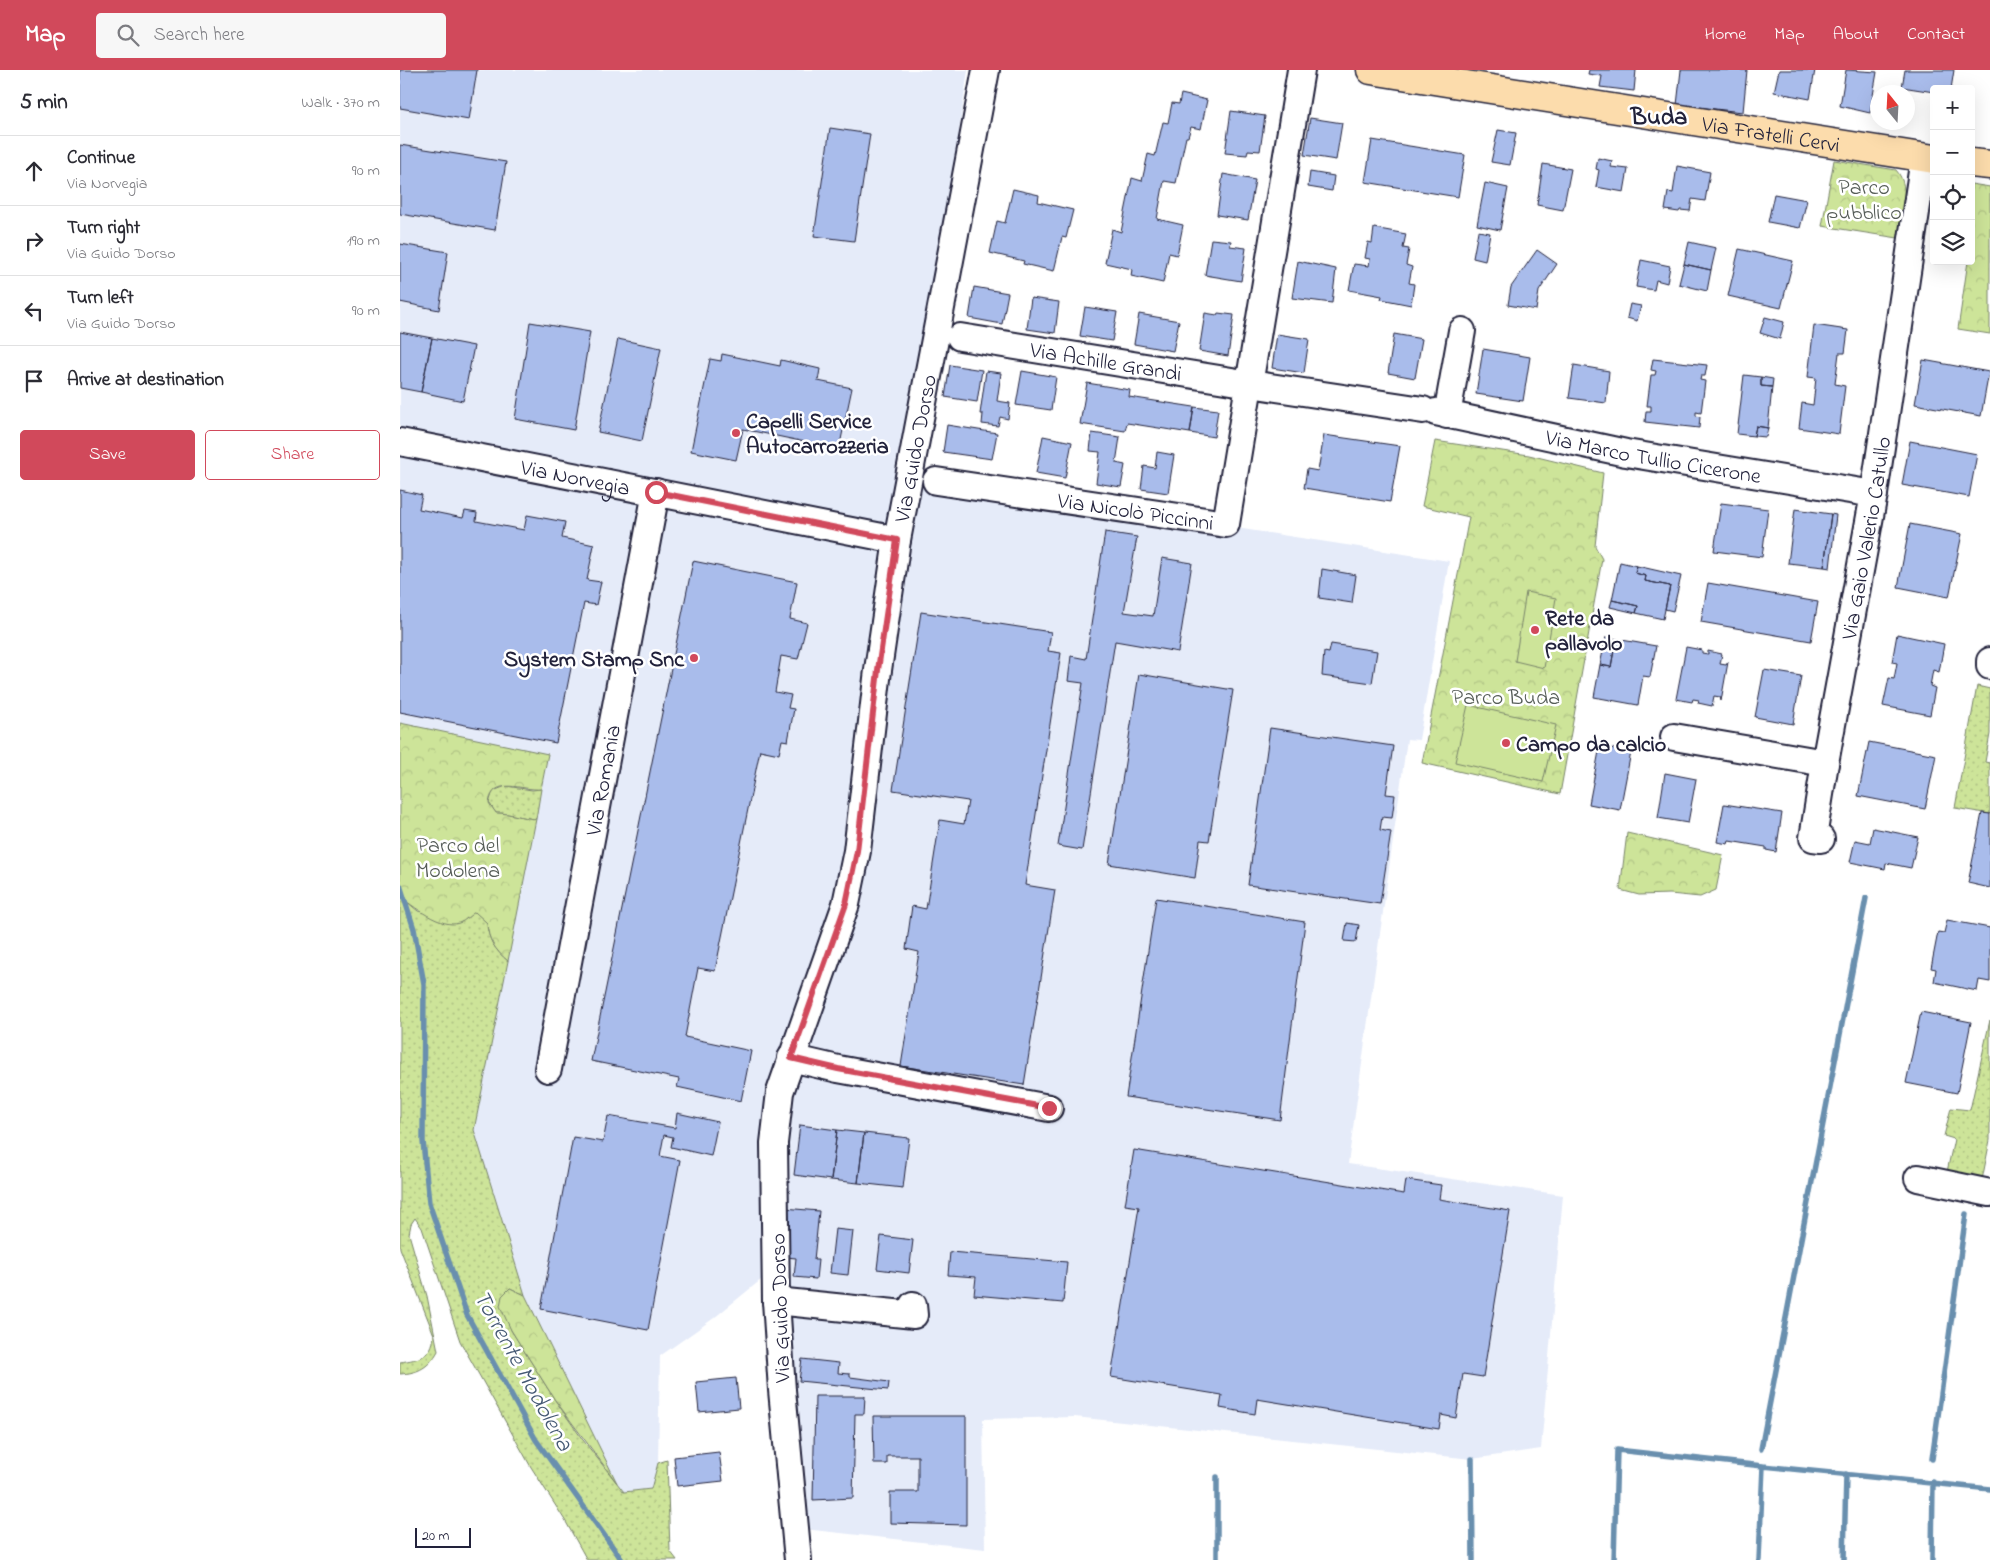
<!DOCTYPE html>
<html lang="en">
<head>
<meta charset="utf-8">
<style>
	:root { --surface:#fff; --page:#f7f7f7; --text:#2b2b33; --muted:#7c7c81; --line:#e1e1e2; --accent:#d1495b }
	body { margin:0; font-family:"Indie Flower",sans-serif; background:var(--page); color:var(--text) }
	.controls { position:absolute; right:15px; top:15px; display:grid; overflow:hidden; border-radius:5px; box-shadow:0 5px 20px #0002 }
	.controls button { width:45px; height:45px; display:grid; place-items:center; padding:0; border:0; border-bottom:1px solid var(--line); background:var(--surface); color:var(--text); font:25px sans-serif }
	.compass { position:absolute; left:1470px; top:15px; width:45px; height:45px; border-radius:50%; background:var(--surface); box-shadow:0 5px 20px #0002; rotate:342deg }
	.scale { position:absolute; left:15px; bottom:12px; width:56px; box-sizing:border-box; padding-left:5px; border:2px solid #22223b; border-top:0; font-size:14px; line-height:18px; white-space:nowrap; color:#22223b; -webkit-text-stroke:4px #fff; paint-order:stroke }
	.stop { position:absolute; width:15px; height:15px; margin:-11px; border:4px solid #d1495b; border-radius:50%; background:#fff }
	.stop.end { background:#d1495b; border-color:#fff; box-shadow:0 1px 5px #0008 }
	.list { margin:0; padding:0; list-style:none }
	h2 { display:flex; justify-content:space-between; align-items:center; height:65px; margin:0; padding:0 20px; font-size:21px }
	h2 small { font-size:16px; font-weight:400; color:var(--muted) }
	.list li { display:grid; grid-template-columns:32px 1fr auto; gap:15px; align-items:center; box-sizing:border-box; height:70px; padding:0 20px; border-top:1px solid var(--line) }
	.list b { display:block; font-size:19px; white-space:nowrap }
	.list p { margin:0; font-size:16px; white-space:nowrap; color:var(--muted) }
	.list em { font-size:16px; font-style:normal; color:var(--muted) }
	.actions { display:flex; gap:10px; padding:15px 20px }
	.actions a { flex:1; padding:11px 0; border:1px solid var(--accent); border-radius:5px; text-align:center; font-size:18px; color:var(--accent) }
	.actions .main { background:var(--accent); color:#fff }
	.icon { flex:none; width:28px; height:28px; fill:none; stroke:currentColor; stroke-width:2; stroke-linecap:round; stroke-linejoin:round }
	.map { position:relative; flex:none; width:1590px; height:1490px; overflow:hidden }
	header { display:flex; align-items:center; gap:30px; box-sizing:border-box; height:70px; padding:0 25px; background:var(--accent); color:#fff }
	header strong { font-size:24px }
	nav { display:flex; gap:28px; margin-inline-start:auto; font-size:18px }
	.search { width:350px; height:45px; background:var(--page); display:flex; align-items:center; gap:12px; box-sizing:border-box; padding:0 18px; border-radius:5px; color:var(--muted); font-size:19px }
	main { display:flex }
	aside { flex:1; background:var(--surface) }
	.map>svg:first-child { display:block }
	.built { fill:#e5ebf9 }
	.grass { fill:url(#grass-dots); stroke:#78836a }
	.forest { fill:url(#forest-crowns); stroke:#78836a }
	.garden { fill:#cde499; stroke:#78836a }
	.lines { fill:none; stroke-linecap:round; stroke-linejoin:round }
	.stream { stroke:#698fae; stroke-width:5.5 }
	.building { fill:#a9bceb; stroke:#22223b }
	.minor-casing { stroke:#22223b; stroke-width:30 }
	.major-casing { stroke:#22223b; stroke-width:31 }
	.minor { stroke:#fff; stroke-width:26 }
	.major { stroke:#fcdcac; stroke-width:28 }
	.route { stroke:#d1495b; stroke-width:6 }
	.poi-dot { fill:#d1495b; stroke:#fff; stroke-width:2 }
	.labels { text-anchor:middle; stroke-width:5; stroke-linejoin:round; paint-order:stroke }
	.street-label { font-size:22px; fill:#22223b; stroke:#fff }
	.park-label { font-size:22px; fill:#555c57; stroke:#fff }
	.poi-label { font-size:22px; font-weight:bold; fill:#22223b; stroke:#fff; text-anchor:start }
	.neighbourhood-label { font-size:24px; font-weight:bold; fill:#22223b; stroke:#fff }
	.water-label { font-size:24px; font-style:italic; fill:#455974; stroke:#fff }
</style>
</head>
<body>
<header>
<strong>Map</strong>
<div class="search"><svg class="icon" aria-label="search" viewBox="0 0 24 24"><circle cx="10" cy="10" r="6"/><path d="M15 15l6 6"/></svg>Search here</div>
<nav><a>Home</a><a>Map</a><a>About</a><a>Contact</a></nav>
</header>
<main>
<aside>
<h2>5 min<small>Walk · 370 m</small></h2>
<ul class="list">
<li><svg class="icon" aria-label="ahead" viewBox="0 0 24 24"><path d="M12 20V5M6 11l6-6 6 6"/></svg><div><b>Continue</b><p>Via Norvegia</p></div><em>90 m</em></li>
<li><svg class="icon" aria-label="right" viewBox="0 0 24 24"><path d="M7 20v-9h11M14 6l5 5-5 5"/></svg><div><b>Turn right</b><p>Via Guido Dorso</p></div><em>190 m</em></li>
<li><svg class="icon" aria-label="left" viewBox="0 0 24 24"><path d="M17 20v-9H6M10 6l-5 5 5 5"/></svg><div><b>Turn left</b><p>Via Guido Dorso</p></div><em>90 m</em></li>
<li><svg class="icon" aria-label="arrive" viewBox="0 0 24 24"><path d="M6 21V4h12l-3 4 3 4H6"/></svg><div><b>Arrive at destination</b></div></li>
</ul>
<div class="actions"><a class="main">Save</a><a>Share</a></div>
</aside>
<div class="map">
<svg width="1590" height="1490" viewBox="0 0 1590 1490">
	<defs>
		<pattern id="grass-dots" width="8" height="8" patternUnits="userSpaceOnUse" patternTransform="scale(1.25)"><rect width="8" height="8" fill="#cde499"/><path d="M2 2h.1M6 6h.1" fill="none" stroke="#b0c385" stroke-width="1.8" stroke-linecap="round"/></pattern>
		<pattern id="forest-crowns" width="20" height="18" patternUnits="userSpaceOnUse" patternTransform="scale(1.25)"><rect width="20" height="18" fill="#cde499"/><path d="M2 6a3 3 0 1 1 6 0M12 15a3 3 0 1 1 6 0" fill="none" stroke="#b0c385"/></pattern>
	</defs>
	<rect width="100%" height="100%" fill="#fff"/>
	<filter id="ink" filterUnits="userSpaceOnUse"><feTurbulence type="fractalNoise" baseFrequency=".02" numOctaves="2"/><feDisplacementMap in="SourceGraphic" scale="10" xChannelSelector="R" yChannelSelector="G"/><feConvolveMatrix kernelMatrix="1 2 1 2 8 2 1 2 1" color-interpolation-filters="sRGB"/></filter>
	<g filter="url(#ink)">
		<path class="built" d="M0 0H568L509 407 1049 491 1019 670 1007 669 948 1094 1163 1125 1141 1379 1072 1389 675 1347 583 1349 585 1479 395 1458 362 1209 314 1248 260 1286 258 1393 251 1419 224 1422 217 1413 125 1225 91 1120 74 1060 148 685 0 653Z"/>
		<path class="grass" d="M1577 616 1590 619V664L1585 692 1590 693V744L1555 738Z
			M106 716 132 720 141 719 136 749C122 748 110 743 96 743L89 733 93 721Z
			M0 826 18 841 61 852 75 841 87 853C88 870 95 880 108 891L74 1060 125 1225 110 1218 111 1260 155 1330 183 1370 224 1422 251 1419 258 1393 267 1390 270 1481 277 1490H187L166 1452 131 1397 60 1271 22 1158 15 1148 11 1154 9 1164 27 1226 38 1281C29 1297 19 1303 0 1304V1292C20 1289 32 1287 34 1265L0 1178Z
			M1590 950V1070L1582 1110 1547 1102 1554 1069 1544 1066 1551 1038 1570 1040Z"/>
		<path class="forest" d="M1434 90 1496 100C1512 118 1501 147 1498 168L1422 156Z
			M1571 114 1590 117V264L1558 259 1568 191H1571Z
			M1035 371 1129 385 1203 403 1195 476 1202 489 1160 724 1022 693 1069 447 1022 436Z
			M0 653 148 684 141 719C123 721 93 705 89 733L96 743C110 743 122 748 136 749L108 891C95 880 88 870 87 853L75 842C70 845 65 851 59 853 42 859 12 836 0 826Z
			M1227 763 1323 785 1316 820 1300 827 1270 824 1239 825 1220 820Z
			M110 1218 125 1225 217 1413 155 1330 111 1260 100 1236 102 1226Z"/>
		<path class="garden" d="M1126 522 1156 528 1144 598 1115 591Z
			M1068 635 1156 655 1143 712 1055 692Z"/>
		<g class="lines">
			<path class="stream" d="M0 815 14 859 24 914 23 1071 29 1133 67 1245 136 1370 222 1490
				M1361 1379 1466 828
				M1072 1389 1073 1490
				M1532 1389 1566 1144
				M817 1407V1490
				M1214 1490 1217 1380 1363 1396
				M1359 1490 1363 1396 1590 1419
				M1444 1490 1446 1404
				M1532 1490 1533 1412"/>
		</g>
		<path class="building" d="M0 0H77L69 50 0 38Z
			M1189 0H1236L1234 21 1200 17 1202 6 1188 4Z
			M1281 0H1347L1343 42 1277 35Z
			M1379 0H1415L1410 29 1374 22Z
			M1446 0 1477 2 1470 43 1440 36Z
			M1505 0H1554L1551 19H1534V22L1502 17Z
			M781 24 807 30 801 59 791 57 788 67H786L776 113 764 111 757 149 783 155 777 185 769 183 763 213 731 206 732 199 705 193 712 159 721 162 732 108 742 111 748 84 755 86 763 52 768 53 772 33 779 34Z
			M831 41 865 46 860 81 848 80 847 85 825 83Z
			M910 48 942 53 936 90 904 85Z
			M430 58 470 64 454 171 414 166Z
			M1098 60 1116 63 1110 95 1091 92Z
			M972 70 1065 85 1058 127 965 112Z
			M0 75 106 92 95 160 0 144Z
			M1198 88 1212 91 1211 97 1228 99 1224 122 1196 117 1199 100 1196 99Z
			M1143 94 1171 99 1163 140 1137 135Z
			M1277 96 1310 102 1305 131 1292 129 1290 141 1280 140 1279 142 1265 140 1268 122 1273 123Z
			M910 102 934 106 932 121 908 117Z
			M823 104 855 110 848 150 817 145Z
			M1085 113 1108 118 1100 160 1077 155Z
			M613 119 639 125 638 132 673 140 666 168 662 167 654 201 623 194 624 191 590 183 597 151 605 153Z
			M1374 124 1407 130 1400 158 1368 152Z
			M974 158 1006 164 1003 178 1009 179 1006 195 1012 197 1009 213 1014 214 1011 235 981 229 982 226 949 220 954 194 969 196 970 189 965 188 968 172 972 173Z
			M1078 161 1090 163 1085 191 1073 188Z
			M811 169 831 171 830 176 846 178 841 211 805 205Z
			M1289 172 1316 178 1311 200 1284 194Z
			M0 174 48 182 39 240 0 232Z
			M1339 179 1393 191 1381 238 1328 226Z
			M1137 180 1157 194 1139 221 1136 240 1108 235 1111 217Z
			M1241 190 1270 196 1267 213 1256 210 1254 220 1236 217Z
			M898 191 936 199 932 233 892 228Z
			M1284 194 1311 200 1307 221 1279 214Z
			M574 217 608 223 602 254 569 248Z
			M631 228 659 232 655 263 627 259Z
			M1230 234 1241 236 1237 251 1227 248Z
			M685 237 717 242 712 271 680 266Z
			M805 243 817 245 818 243 834 245 828 286 799 281Z
			M739 244 779 251 773 281 734 274Z
			M1365 247 1384 252 1380 269 1360 263Z
			M130 252 190 262 174 360 115 349Z
			M1414 255 1448 260 1445 283H1439L1435 314 1445 316 1439 364 1399 358 1402 333 1413 335 1416 308 1408 307Z
			M0 262 32 268 21 322 0 318Z
			M877 264 909 269 904 303 872 298Z
			M994 264 1022 269 1015 308 988 303Z
			M32 268 74 276 63 331 21 322Z
			M218 269 261 278 242 371 198 362Z
			M1083 279 1130 287 1123 331 1076 324Z
			M322 284 380 296 381 290 420 299 418 311 452 318 439 379 343 359 336 390 291 381 310 289 321 291Z
			M1253 289 1307 295 1305 306H1301L1300 310 1305 311 1301 343 1296 342V346L1300 347 1299 358 1245 352 1246 341H1251V336H1247L1251 305H1255L1256 301 1251 300Z
			M1523 290 1589 302 1581 346 1515 334Z
			M550 295 582 300 577 332 545 327Z
			M1174 295 1209 301 1206 333 1169 328Z
			M586 301 601 303 597 331 610 333 608 349 600 347 598 356 582 354 583 344H580Z
			M622 301 656 307 651 340 616 335Z
			M1344 305 1361 307V316L1372 317 1368 358 1356 356 1354 366 1337 364Z
			M1361 307 1373 309 1372 317 1361 316Z
			M687 313 730 320 729 327 794 337 790 363 727 353 725 361 680 354Z
			M794 337 818 340 814 367 790 363Z
			M547 355 597 363 592 389 543 382Z
			M1356 356 1368 358 1366 367 1354 366Z
			M692 363 720 367 716 393 725 395 721 417 696 413 700 382 690 381Z
			M924 365 1000 376 990 432 904 418 907 399 918 401Z
			M643 366 672 372 665 408 636 403Z
			M1510 371 1577 384 1569 427 1502 415Z
			M757 382 774 385 768 423 741 419 744 396 755 398Z
			M0 420 22 425 19 439 63 448 65 441 77 443 76 451 124 460 127 445 165 452 162 468 194 475 187 510 201 512 196 535 184 533 156 673 0 642Z
			M1321 433 1368 439 1362 487 1314 481Z
			M1395 439 1431 444 1424 497 1388 493Z
			M1431 444 1436 445 1430 498 1424 497Z
			M1510 454 1562 464 1549 527 1498 517Z
			M705 462 737 467 724 542 753 546 762 488 792 493 778 582 715 571 682 780 658 776 683 613 668 611 671 586 686 589Z
			M293 491 397 512 390 549 407 553 398 589 381 586 375 622 391 625 388 638 394 639 388 671 382 670 379 684 360 680 315 901 298 898 285 967 351 981 341 1031 277 1017 279 1009 191 991Z
			M1220 492 1237 496 1235 503 1246 506 1245 511 1270 516 1263 549 1236 543 1238 536 1212 530Z
			M1237 496 1281 506 1273 541 1265 539 1270 516 1245 511 1246 506 1235 503Z
			M922 499 956 505 952 533 919 528Z
			M1308 513 1418 532 1411 571 1301 552Z
			M1212 530 1238 536 1236 543 1210 537Z
			M521 542 651 562 648 581 661 583 625 815 655 820 624 1015 501 996 519 882 506 879 512 836 526 839 540 750 564 754 568 731 493 720Z
			M1497 564 1544 574 1539 602 1533 600 1530 616 1535 618 1530 645 1483 636 1489 608 1494 609 1497 593 1492 592Z
			M1206 567 1216 569 1211 597 1200 595Z
			M1216 569 1256 576 1250 607 1243 606 1238 635 1194 627 1200 595 1211 597Z
			M931 574 977 581 972 613 922 606 924 582 929 583Z
			M1286 577 1302 580V583L1308 584V581L1322 584 1320 594 1326 595 1328 592 1321 631 1320 627 1314 626 1312 636 1298 633 1299 630 1293 629 1292 632 1276 629Z
			M1364 600 1401 606 1393 654 1355 647Z
			M739 604 833 620 809 771 800 770 795 808 709 794Z
			M870 658 993 676 986 724 995 725 992 748 982 747 980 760 991 762 980 834 848 815Z
			M1469 672 1536 685 1525 739 1458 726Z
			M1200 676 1231 682 1220 740 1189 734Z
			M1265 703 1296 709 1288 753 1258 748Z
			M1324 734 1382 743 1376 782 1366 780V777L1329 771 1328 774 1317 772Z
			M1582 743 1590 744V818L1568 813Z
			M1473 758 1518 767 1511 798 1486 793 1485 799 1450 792 1455 770 1470 773Z
			M756 828 905 852 880 1050 726 1027Z
			M1547 850 1590 858V912L1579 910 1577 921 1534 912 1536 899 1531 898 1538 862 1544 863Z
			M947 853 959 855 956 872 944 871Z
			M1521 942 1571 952 1557 1023 1506 1013Z
			M277 1043 318 1052 311 1086 271 1077 273 1067 264 1065 260 1086 280 1090 248 1260 141 1239 173 1067 203 1072 208 1046 275 1058Z
			M400 1055 437 1060 431 1110 394 1105Z
			M437 1060 464 1063 458 1113 431 1110Z
			M464 1063 509 1068 503 1118 458 1113Z
			M734 1080 1004 1124 1006 1110 1041 1115 1039 1129 1110 1141 1083 1307 1063 1304 1056 1348 1041 1345 1039 1359 857 1329 855 1344 820 1338 822 1325 711 1307 739 1137 725 1135Z
			M384 1138 419 1141 414 1190H418L416 1209 394 1207 396 1188 386 1187Z
			M435 1159 453 1161 448 1205 430 1203Z
			M481 1166 513 1170 509 1203 477 1199Z
			M550 1182 667 1192 663 1233 574 1225 576 1207 548 1205Z
			M402 1289 439 1293 438 1303 450 1304V1307L489 1312 488 1320 399 1311Z
			M336 1308 339 1338 299 1342 296 1312Z
			M415 1326H465L464 1344H455L453 1428 413 1430Z
			M473 1346H566V1455L490 1453V1422H518V1386H487V1394H474Z
			M319 1382 323 1411 277 1416 274 1387Z"/>
		<g class="lines">
			<g class="minor-casing">
				<g id="minor">
					<path id="s1" d="M560 267 850 314 1023 340"/>
					<path id="s2" d="M1036 342 1226 383 1474 424"/>
					<path d="M1047 345 1062 261"/>
					<path id="s3" d="M0 372 497 470"/>
					<path id="s4" d="M536 411 826 454 901 0"/>
					<path d="M1590 591V596"/>
					<path id="s5" d="M1274 667 1425 693 1474 424 1524 88"/>
					<path d="M1421 769 1413 768 1425 693"/>
					<path d="M391 988 438 999 649 1038"/>
					<path id="s6" d="M148 999 256 422"/>
					<path d="M1518 1108 1590 1123"/>
					<path d="M376 1231 514 1245 513 1235"/>
					<path id="s7" d="M398 1490 382 1320 376 1231 374 1073 380 1022 446 834 457 781 478 600 497 470 586 0"/>
				</g>
			</g>
			<g class="major-casing">
				<g id="major">
					<path id="s8" d="M971 0 1534 89"/>
					<path d="M1571 93 1590 95"/>
				</g>
			</g>
			<use href="#minor" class="minor"/>
			<use href="#major" class="major"/>
		</g>
	</g>
	<g class="lines" filter="url(#ink)">
		<path class="route" d="M256 422 497 470 478 600 457 781 446 834 391 988 438 999 649 1038"/>
	</g>
	<g class="poi-dot">
		<circle cx="336" cy="363" r="5"/>
		<circle cx="1135" cy="560" r="5"/>
		<circle cx="294" cy="588" r="5"/>
		<circle cx="1106" cy="673" r="5"/>
	</g>
	<g class="labels">
		<g class="street-label">
			<text dy="8" stroke="none"><textPath href="#s8" startOffset="405">Via Fratelli Cervi</textPath></text>
			<text dy="8" stroke="none"><textPath href="#s1" startOffset="148">Via Achille Grandi</textPath></text>
			<text dy="8" stroke="none"><textPath href="#s7" startOffset="1130">Via Guido Dorso</textPath></text>
			<text dy="8" stroke="none"><textPath href="#s2" startOffset="222">Via Marco Tullio Cicerone</textPath></text>
			<text dy="8" stroke="none"><textPath href="#s3" startOffset="179">Via Norvegia</textPath></text>
			<text dy="8" stroke="none"><textPath href="#s4" startOffset="202">Via Nicolò Piccinni</textPath></text>
			<text dy="8" stroke="none"><textPath href="#s5" startOffset="382">Via Gaio Valerio Catullo</textPath></text>
			<text dy="8" stroke="none"><textPath href="#s6" startOffset="294">Via Romania</textPath></text>
			<text transform="translate(379 1238) rotate(-92)" y="8">Via Guido Dorso</text>
		</g>
		<g class="park-label">
			<text x="1464" y="124">Parco<tspan x="1464" dy="25">pubblico</tspan></text>
			<text x="1106" y="634">Parco Buda</text>
			<text x="58" y="782">Parco del<tspan x="58" dy="25">Modolena</tspan></text>
		</g>
		<g class="poi-label">
			<text x="346" y="358">Capelli Service<tspan x="346" dy="25">Autocarrozzeria</tspan></text>
			<text x="1145" y="555">Rete da<tspan x="1145" dy="25">pallavolo</tspan></text>
			<text x="284" y="596" text-anchor="end">System Stamp Snc</text>
			<text x="1116" y="681">Campo da calcio</text>
		</g>
		<g class="neighbourhood-label">
			<text x="1259" y="54">Buda</text>
		</g>
		<g class="water-label">
			<text transform="translate(124 1300) rotate(61)" y="8">Torrente Modolena</text>
		</g>
	</g>
</svg>
<div class="controls">
<button>+</button>
<button>−</button>
<button><svg class="icon" aria-label="locate" viewBox="0 0 24 24"><circle cx="12" cy="12" r="6"/><path d="M12 2v4M12 18v4M2 12h4M18 12h4"/></svg></button>
<button><svg class="icon" aria-label="layers" viewBox="0 0 24 24"><path d="M12 4l9 5-9 5-9-5zM3 14l9 5 9-5"/></svg></button>
</div>
<svg class="compass" viewBox="-18 -18 36 36"><path d="M0-13l5 13h-10z" fill="#e53935"/><path d="M0 13l5-13h-10z" fill="#7c7c81"/></svg>
<div class="scale">20 m</div>
<div class="stop" style="left:256px;top:422px"></div>
<div class="stop end" style="left:649px;top:1038px"></div>
</div>
</main>
</body>
</html>
